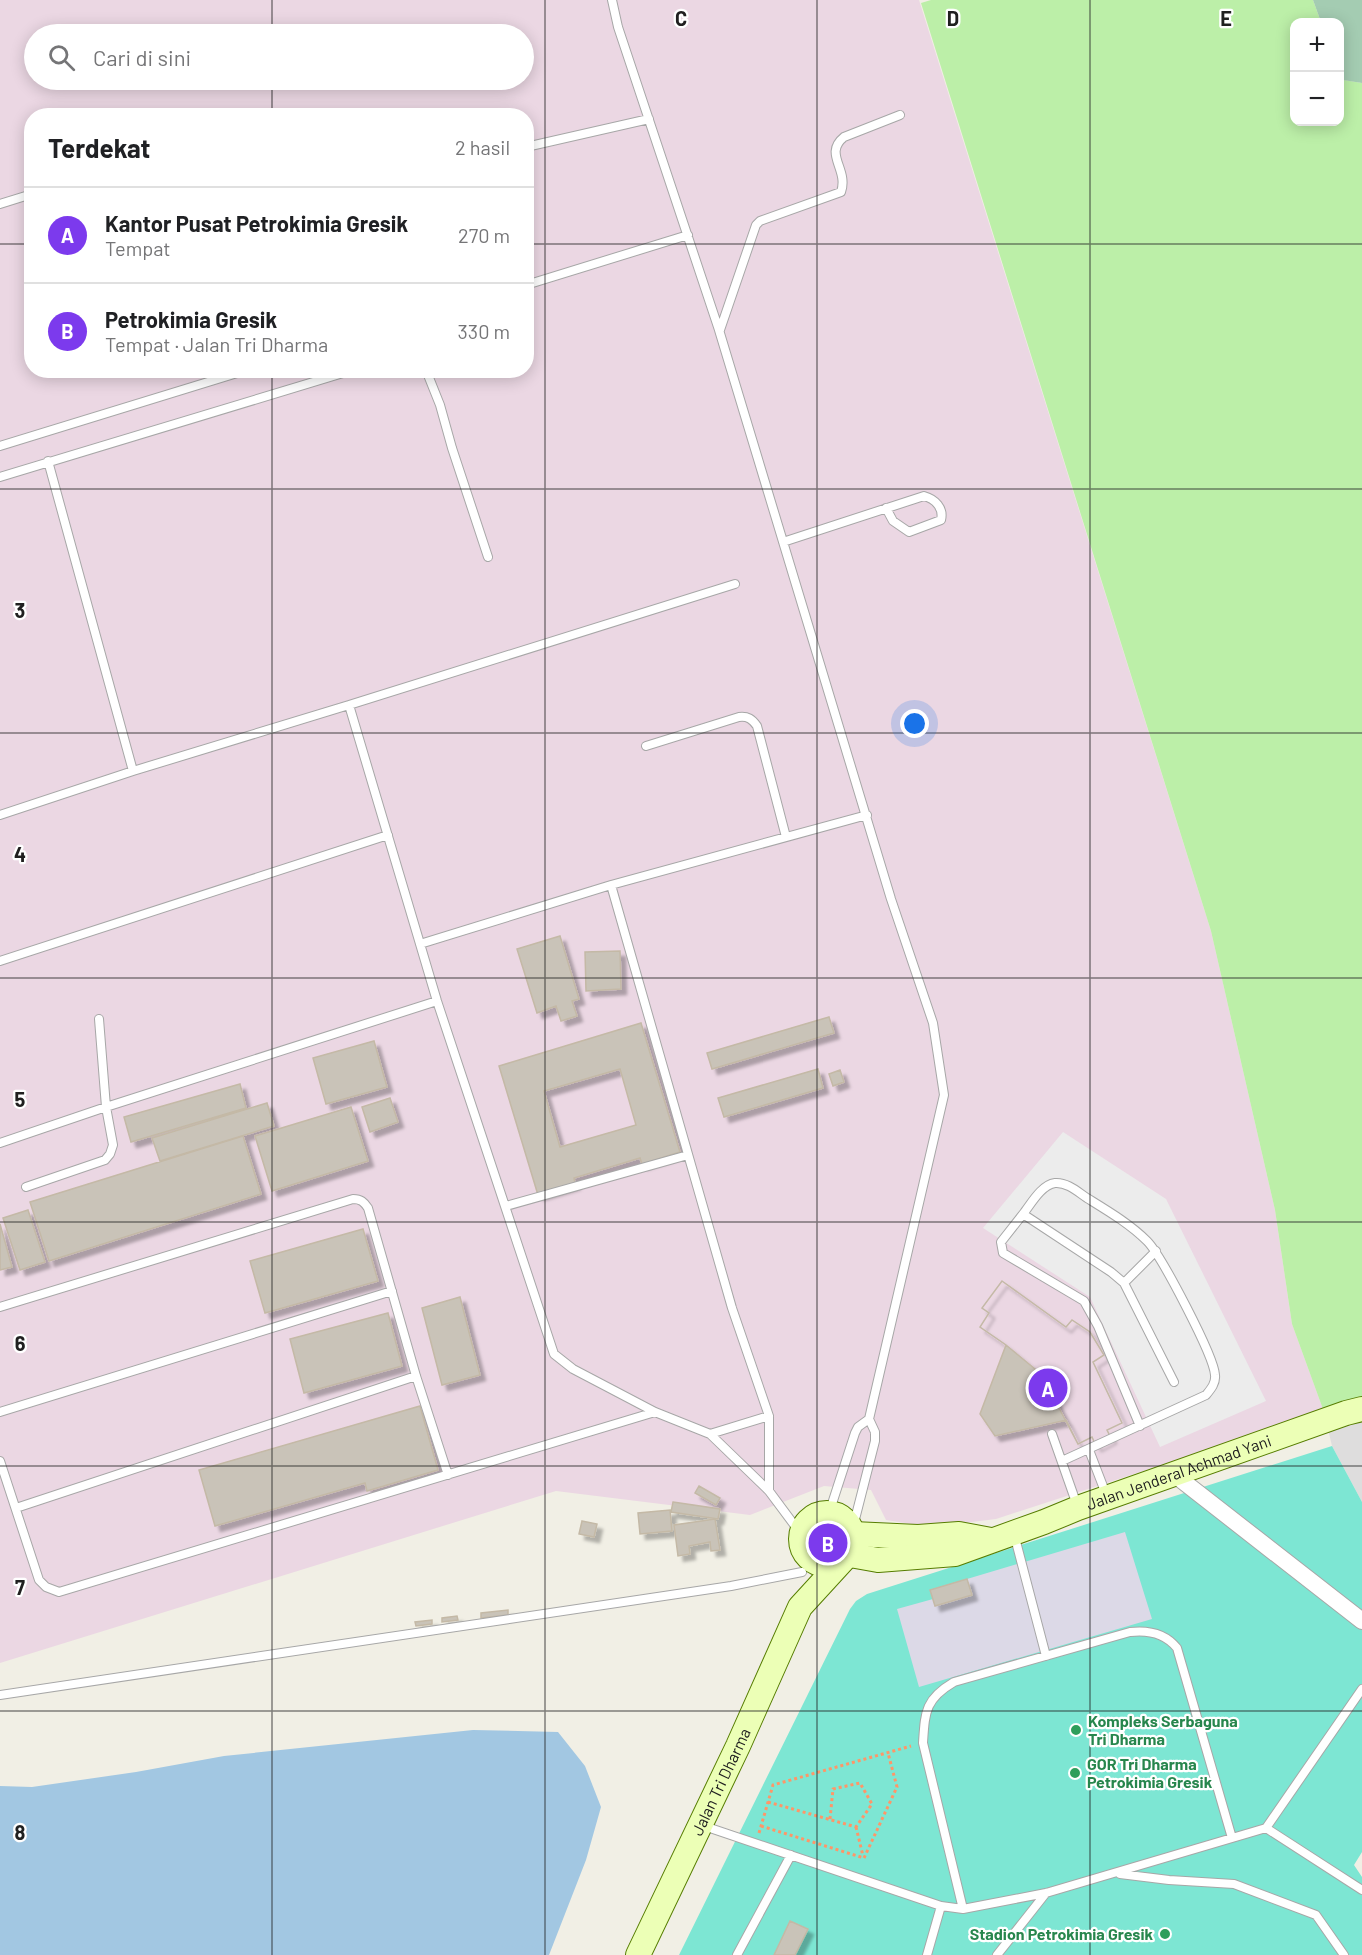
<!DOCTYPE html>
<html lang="id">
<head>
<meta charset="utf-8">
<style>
	:root { --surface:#fff; --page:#f6f6f6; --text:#202124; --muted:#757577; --line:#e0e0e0; --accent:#7c3aed }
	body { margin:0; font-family:Barlow,sans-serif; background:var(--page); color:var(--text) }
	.controls { position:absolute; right:18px; top:18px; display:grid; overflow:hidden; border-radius:12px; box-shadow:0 3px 15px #0003 }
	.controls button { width:54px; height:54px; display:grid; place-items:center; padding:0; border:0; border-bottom:2px solid var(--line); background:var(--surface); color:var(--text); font:30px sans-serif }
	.you { position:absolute; left:915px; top:724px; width:21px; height:21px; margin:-15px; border:4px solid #fff; border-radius:50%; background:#1a73e8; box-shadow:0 0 0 9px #1a73e833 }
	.badge { display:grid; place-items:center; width:39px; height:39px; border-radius:50%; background:var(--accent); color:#fff; font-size:20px; font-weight:700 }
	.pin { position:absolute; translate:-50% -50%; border:3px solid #fff; box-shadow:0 2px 6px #0006 }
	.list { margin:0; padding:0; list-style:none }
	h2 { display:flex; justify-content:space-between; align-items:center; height:78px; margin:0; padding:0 24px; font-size:26px }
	h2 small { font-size:20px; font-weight:400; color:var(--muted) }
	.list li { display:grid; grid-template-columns:39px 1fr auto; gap:18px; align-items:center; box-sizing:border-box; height:96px; padding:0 24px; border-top:2px solid var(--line) }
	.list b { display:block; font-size:22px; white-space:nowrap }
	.list p { margin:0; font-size:20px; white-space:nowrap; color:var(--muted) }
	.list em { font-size:20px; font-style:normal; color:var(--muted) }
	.icon { flex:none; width:33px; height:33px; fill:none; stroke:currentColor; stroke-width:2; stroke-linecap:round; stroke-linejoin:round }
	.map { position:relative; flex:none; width:1362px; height:1955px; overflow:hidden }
	.search { position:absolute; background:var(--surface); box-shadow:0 3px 15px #0003; left:24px; top:24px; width:510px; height:66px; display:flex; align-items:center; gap:15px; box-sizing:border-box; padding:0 21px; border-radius:33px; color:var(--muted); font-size:22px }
	.panel { position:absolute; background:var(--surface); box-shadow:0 3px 15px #0003; left:24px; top:108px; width:510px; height:270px; border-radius:24px }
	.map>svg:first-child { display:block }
	.residential { fill:#dedddd }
	.industrial { fill:#ebd7e3; fill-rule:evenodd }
	.grass { fill:#bcefa8 }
	.cemetery { fill:#a4ccb2 }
	.pitch { fill:#7de6d3 }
	.parking { fill:#ececec }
	.plaza { fill:#dcd9e7 }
	.water { fill:#a2c7e2 }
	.building { fill:#c9c3b8; stroke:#c4b9a6; stroke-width:1.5; fill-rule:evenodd; filter:url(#shadow) }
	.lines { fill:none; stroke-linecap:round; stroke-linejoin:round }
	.lane-casing { stroke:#a7a7a7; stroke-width:10 }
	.street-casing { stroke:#a7a7a7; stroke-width:18 }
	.secondary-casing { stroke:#567d00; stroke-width:26 }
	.path { stroke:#ff9668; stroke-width:3; stroke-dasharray:3 3; stroke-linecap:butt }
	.lane { stroke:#fff; stroke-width:8 }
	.street { stroke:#fff; stroke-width:16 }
	.secondary { stroke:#ecffb6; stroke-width:24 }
	.grid { fill:none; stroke:#202020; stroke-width:1.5; stroke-opacity:0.55 }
	.leisure-dot { fill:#2e9e5b; stroke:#fff; stroke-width:2 }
	.labels { text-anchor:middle; stroke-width:4.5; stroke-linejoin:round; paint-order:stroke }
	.street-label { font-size:16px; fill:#202020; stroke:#fff }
	.leisure-label { font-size:16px; font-weight:bold; fill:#27864d; stroke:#fff; text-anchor:start }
	.grid-label { font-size:20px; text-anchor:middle; font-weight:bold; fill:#202020; stroke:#fff; stroke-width:4.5; stroke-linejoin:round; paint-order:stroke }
</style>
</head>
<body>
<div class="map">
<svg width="1362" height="1955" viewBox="0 0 1362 1955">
	<defs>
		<filter id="shadow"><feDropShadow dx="5.5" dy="5.5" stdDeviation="1.5" flood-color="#0004"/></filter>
	</defs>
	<rect width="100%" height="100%" fill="#f1efe5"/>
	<path class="residential" d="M1362 1406V1502L1332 1446 1324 1412Z"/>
	<path class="industrial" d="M0 0H919L1211 931 1275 1210 1292 1324 1324 1412 996 1519 931 1527 886 1520 871 1490 824 1486 750 1515 556 1491 0 1663ZM34 34H524V80H34ZM32 116H526V370H32Z"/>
	<path class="grass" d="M931 0H1313L1321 22H1294V122H1340V70L1344 80 1362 83V1406L1324 1412 1292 1324 1275 1210 1211 931 921 3Z"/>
	<path class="cemetery" d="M1313 0H1362V83L1343 80 1340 70V22H1321Z"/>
	<path class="pitch" d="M1332 1446 1362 1502V1852L1354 1865 1362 1877V1955H679L850 1609 856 1601 867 1594Z"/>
	<path class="parking" d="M1063 1132 1166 1199 1266 1401 1160 1447 1090 1297 983 1228Z"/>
	<path class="plaza" d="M1125 1532 1152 1619 919 1687 897 1609 933 1599 972 1595 967 1579Z"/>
	<path class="water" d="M473 1730 558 1732 585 1766 601 1807 586 1860 549 1955H0V1786L32 1787 136 1772 224 1756Z"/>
	<path class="building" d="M560 936 579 999 572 1001 577 1016 561 1021 556 1006 537 1013 517 949Z
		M620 951 621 989 586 991 585 952Z
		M829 1017 834 1033 712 1069 707 1053Z
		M641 1023 680 1152 642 1164 640 1158 574 1178 575 1184 538 1195 499 1066ZM620 1069 636 1125 560 1147 544 1091Z
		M374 1041 387 1087 326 1104 313 1058Z
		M818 1069 823 1088 724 1117 718 1098Z
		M840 1070 844 1082 833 1086 829 1074Z
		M240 1084 246 1108 131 1142 124 1117Z
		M390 1098 398 1122 370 1132 362 1107Z
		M267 1103 274 1126 160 1161 152 1138Z
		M351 1107 368 1161 272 1191 255 1136Z
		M243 1136 261 1194 49 1261 30 1202Z
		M28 1210 45 1262 20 1270 3 1218Z
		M0 1224 12 1267 0 1270Z
		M363 1229 378 1281 265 1313 250 1261Z
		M1002 1281 1066 1327 1072 1320 1090 1332 1104 1355 1093 1362 1122 1423 1107 1430 1111 1438 1096 1446 1092 1437 1078 1444 1066 1420 995 1436 980 1414 1006 1345 980 1327 989 1313 982 1308Z
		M1002 1281 1066 1327 1072 1320 1090 1332 1104 1355 1093 1362 1122 1423 1107 1430 1111 1438 1096 1446 1092 1437 1078 1444 1041 1374 1006 1345 980 1327 989 1313 982 1308Z
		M460 1297 480 1375 442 1385 422 1308Z
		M388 1313 402 1366 304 1393 290 1339Z
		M420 1406 438 1470 367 1491 365 1483 215 1526 199 1470Z
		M699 1486 720 1498 716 1505 695 1493Z
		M673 1502 720 1509 718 1519 671 1512Z
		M670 1510 672 1531 640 1534 638 1513Z
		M715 1519 720 1550 711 1551 710 1542 689 1546 690 1554 678 1556 674 1525Z
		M582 1521 597 1524 594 1537 579 1534Z
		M967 1579 972 1595 935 1606 930 1590Z
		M508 1610V1615L481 1618V1613Z
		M457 1616 458 1620 442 1622V1618Z
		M432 1620V1624L416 1626 415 1622Z
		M790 1921 808 1929 795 1955H774Z"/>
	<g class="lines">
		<g class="lane-casing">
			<path id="lane" d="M612 0 618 27 719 330 891 899 933 1023 944 1095 869 1419 875 1432V1441L852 1531
				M526 147 649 119
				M0 204 32 194
				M526 285 688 235
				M720 330 756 225 760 221 841 192C849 169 823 154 844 137L900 115
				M426 370 440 405 452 448 488 557
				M0 446 247 370
				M48 461 133 771 349 705 437 1001 554 1354 573 1369 655 1412 710 1434 769 1491 801 1534
				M0 477 353 370
				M783 542 924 496C935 499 944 508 941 520L909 532 893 521 886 508
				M349 705 735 584
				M646 746 739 717C748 716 752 719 757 726L786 837
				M0 815 133 771
				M611 885 867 815
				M420 944 611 885 732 1308 769 1416V1491
				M0 961 388 835
				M0 1143 106 1107 437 1001
				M26 1187 105 1160 110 1154 113 1145 106 1107 99 1019
				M506 1206 688 1155
				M1023 1214 1001 1242 1003 1253 1084 1301 1098 1326 1140 1426
				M1124 1283 1156 1251
				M0 1307 353 1199C361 1199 364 1202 368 1208L416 1376 448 1475
				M0 1412 392 1291
				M710 1434 769 1416
				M1052 1434 1077 1505
				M1089 1450 1106 1494
				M0 1461 39 1580 46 1587 59 1592 655 1412
				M1062 1461 1206 1395C1211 1389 1216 1383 1215 1375 1214 1356 1161 1255 1147 1241 1130 1224 1108 1211 1087 1198 1078 1192 1067 1182 1055 1183 1041 1185 1031 1204 1023 1214L1111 1272 1124 1283 1174 1382
				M16 1508 416 1376
				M829 1513 855 1433 858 1427 869 1419
				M1014 1534 1046 1656
				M0 1695 731 1586 802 1572
				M704 1826 941 1906 963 1909 1046 1893 1266 1828 1362 1689
				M1266 1828 1362 1890
				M1120 1874 1169 1880 1234 1884 1316 1915 1344 1955
				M963 1909 923 1743C925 1712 925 1699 954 1682L1130 1632C1147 1630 1165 1633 1177 1648L1232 1838
				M737 1955 791 1855
				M927 1955 941 1906
				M997 1955 1046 1893"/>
		</g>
		<g class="street-casing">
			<path id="street" d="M1175 1475 1362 1621"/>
		</g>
		<g class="secondary-casing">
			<g id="secondary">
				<circle cx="827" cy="1539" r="26"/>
				<path d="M853 1534 918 1537 959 1534 991 1540"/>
				<path id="s1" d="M850 1555 878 1560 955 1554 1044 1522 1078 1508 1346 1413 1362 1409"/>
				<path id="s2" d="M638 1955 738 1746 800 1607 844 1559"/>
			</g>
		</g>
		<path class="path" d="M768 1802 856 1827
			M830 1819 833 1789 860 1783 872 1804 856 1827
			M761 1826 864 1858
			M856 1827 863 1856
			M759 1833 773 1785 911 1746
			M864 1858 897 1787 888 1753"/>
		<use href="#lane" class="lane"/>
		<use href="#street" class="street"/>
		<use href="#secondary" class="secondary"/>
	</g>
	<path class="grid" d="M272 0V34M545 0V1955M817 0V1955M1090 0V1955M272 80V116M0 244H32M526 244H1362M272 370V1955M0 489H1362M0 733H1362M0 978H1362M0 1222H1362M0 1466H1362M0 1711H1362"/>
	<g class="leisure-dot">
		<circle cx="1076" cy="1730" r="6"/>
		<circle cx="1075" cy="1773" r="6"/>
		<circle cx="1165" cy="1934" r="6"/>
	</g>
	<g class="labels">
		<g class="street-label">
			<text dy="6" stroke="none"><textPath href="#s1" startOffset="344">Jalan Jenderal Achmad Yani</textPath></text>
			<text dy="6" stroke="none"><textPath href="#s2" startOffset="192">Jalan Tri Dharma</textPath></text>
		</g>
		<g class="leisure-label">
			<text x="1088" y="1727">Kompleks Serbaguna<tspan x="1088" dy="18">Tri Dharma</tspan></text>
			<text x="1087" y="1770">GOR Tri Dharma<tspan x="1087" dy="18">Petrokimia Gresik</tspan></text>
			<text x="1153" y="1940" text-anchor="end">Stadion Petrokimia Gresik</text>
		</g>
	</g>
	<g class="grid-label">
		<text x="681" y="26">C</text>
		<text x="953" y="26">D</text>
		<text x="1226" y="26">E</text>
		<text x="20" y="618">3</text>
		<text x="20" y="862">4</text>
		<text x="20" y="1107">5</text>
		<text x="20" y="1351">6</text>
		<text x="20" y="1595">7</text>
		<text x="20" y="1840">8</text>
	</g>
</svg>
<div class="controls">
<button>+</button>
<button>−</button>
</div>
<div class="you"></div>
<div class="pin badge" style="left:1048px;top:1388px">A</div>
<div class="pin badge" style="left:828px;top:1543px">B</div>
<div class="search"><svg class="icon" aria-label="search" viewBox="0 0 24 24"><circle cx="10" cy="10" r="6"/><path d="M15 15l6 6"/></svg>Cari di sini</div>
<section class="panel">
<h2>Terdekat<small>2 hasil</small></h2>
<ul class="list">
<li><span class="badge">A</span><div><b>Kantor Pusat Petrokimia Gresik</b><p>Tempat</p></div><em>270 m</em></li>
<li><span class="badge">B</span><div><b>Petrokimia Gresik</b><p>Tempat · Jalan Tri Dharma</p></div><em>330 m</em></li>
</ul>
</section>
</div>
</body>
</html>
